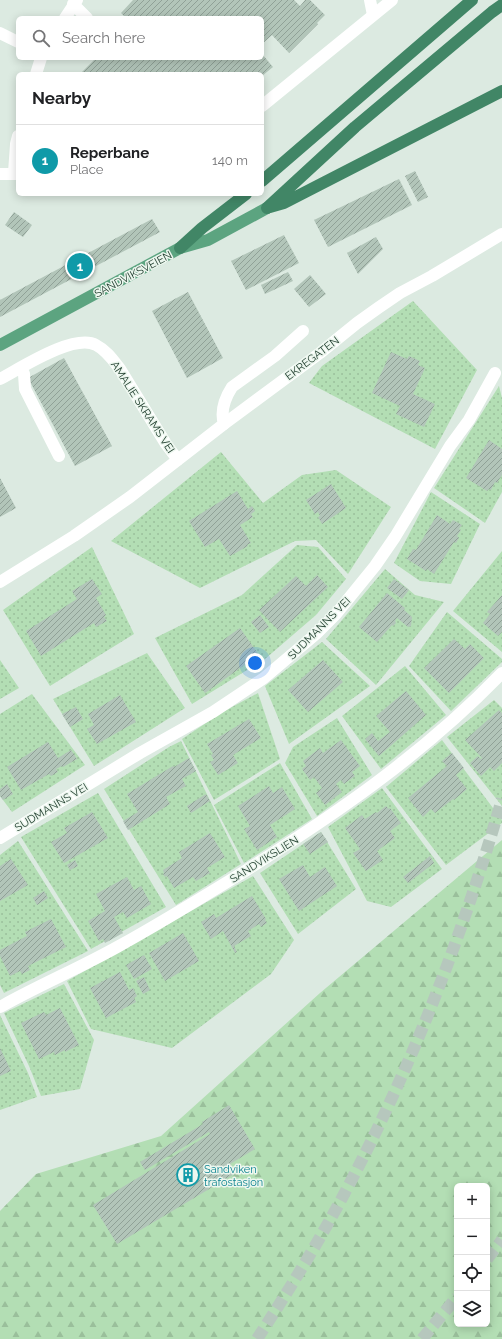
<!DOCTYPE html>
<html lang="en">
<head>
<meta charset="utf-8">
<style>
	:root { --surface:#fff; --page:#f6f6f6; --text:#202124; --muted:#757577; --line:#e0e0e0; --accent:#ff4646 }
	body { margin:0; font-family:Raleway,sans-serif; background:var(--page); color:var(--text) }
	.controls { position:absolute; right:12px; bottom:12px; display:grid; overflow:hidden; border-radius:6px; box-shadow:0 2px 10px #0003 }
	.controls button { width:36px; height:36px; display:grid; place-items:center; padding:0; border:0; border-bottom:1px solid var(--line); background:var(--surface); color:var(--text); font:20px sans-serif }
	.you { position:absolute; left:255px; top:663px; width:14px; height:14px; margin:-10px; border:3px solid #fff; border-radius:50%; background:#1a73e8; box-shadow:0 0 0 6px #1a73e833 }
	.badge { display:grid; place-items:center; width:26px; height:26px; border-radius:50%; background:var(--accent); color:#fff; font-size:13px; font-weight:700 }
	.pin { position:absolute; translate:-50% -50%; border:2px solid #fff; box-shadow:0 1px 4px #0006 }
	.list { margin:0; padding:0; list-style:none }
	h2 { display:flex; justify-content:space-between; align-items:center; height:52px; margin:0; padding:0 16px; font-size:17px }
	h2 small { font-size:13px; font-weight:400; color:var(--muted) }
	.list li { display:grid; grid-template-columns:26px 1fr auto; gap:12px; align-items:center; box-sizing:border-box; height:72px; padding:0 16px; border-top:1px solid var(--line) }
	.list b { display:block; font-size:15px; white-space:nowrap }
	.list p { margin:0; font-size:13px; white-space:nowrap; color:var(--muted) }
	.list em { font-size:13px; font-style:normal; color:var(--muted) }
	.icon { flex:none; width:22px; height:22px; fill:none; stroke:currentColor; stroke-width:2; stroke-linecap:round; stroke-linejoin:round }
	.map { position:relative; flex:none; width:502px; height:1339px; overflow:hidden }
	.search { position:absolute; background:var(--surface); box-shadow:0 2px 10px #0003; left:16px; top:16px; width:248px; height:44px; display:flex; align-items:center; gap:10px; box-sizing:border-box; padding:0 14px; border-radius:6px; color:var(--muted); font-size:15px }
	.panel { position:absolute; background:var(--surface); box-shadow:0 2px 10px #0003; left:16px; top:72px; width:248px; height:124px; border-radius:6px }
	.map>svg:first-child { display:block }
	.forest { fill:url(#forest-firs); fill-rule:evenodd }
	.garden { fill:url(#garden-dots) }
	.building { fill:url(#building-hatch) }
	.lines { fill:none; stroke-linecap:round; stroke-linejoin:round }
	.trunk-tunnel { stroke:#b6c7bd; stroke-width:12; stroke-dasharray:12 6; stroke-linecap:butt }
	.service { stroke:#fff; stroke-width:12 }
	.minor { stroke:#fff; stroke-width:12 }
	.primary { stroke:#5ca480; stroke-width:12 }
	.trunk { stroke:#418666; stroke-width:12 }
	.labels { text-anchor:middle; stroke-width:3; stroke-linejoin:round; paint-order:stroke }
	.street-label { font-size:11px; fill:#1d3b2b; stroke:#edf7ef }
	.culture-label { font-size:11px; fill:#0d838f; stroke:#edf7ef; text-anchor:start }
</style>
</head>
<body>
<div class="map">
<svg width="502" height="1339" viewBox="0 0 502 1339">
	<defs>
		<pattern id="forest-firs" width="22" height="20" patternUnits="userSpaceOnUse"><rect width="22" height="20" fill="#b3deb4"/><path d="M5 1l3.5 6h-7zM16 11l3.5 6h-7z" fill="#9abf9b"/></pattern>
		<pattern id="garden-dots" width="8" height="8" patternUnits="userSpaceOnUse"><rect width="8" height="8" fill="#b3deb4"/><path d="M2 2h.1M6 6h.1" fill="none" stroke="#9abf9b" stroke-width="1.8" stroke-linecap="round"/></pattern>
		<pattern id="building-hatch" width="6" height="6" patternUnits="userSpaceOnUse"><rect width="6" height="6" fill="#b2c5b9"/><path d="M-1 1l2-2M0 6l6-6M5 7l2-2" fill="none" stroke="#90a197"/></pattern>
	</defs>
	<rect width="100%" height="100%" fill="#dceae1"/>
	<path class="forest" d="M502 840V1339H0V1211L36 1174 161 1136 320 993ZM457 1186H487V1324H457Z"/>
	<path class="garden" d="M413 301 477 370 435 449 309 383 322 366Z
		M499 386 502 398V492L485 523 434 488Z
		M221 452 263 503 302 475 336 470 391 507 348 574 316 540 295 541 200 588 111 541Z
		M431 492 480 524 451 584 420 581 394 563Z
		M297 545 318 547 346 579 316 615 265 659 192 704 155 638 242 595Z
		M92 547 134 634 50 686 3 610Z
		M502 551V652L453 611Z
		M385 569 415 595 444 602 376 685 326 639Z
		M447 612 502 659V662L451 711 409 666Z
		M322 642 370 686 289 744 265 686Z
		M147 653 185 708 94 766 53 699Z
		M0 660 19 688 0 699Z
		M405 666 446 715 381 769 342 716Z
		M258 693 280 759 214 800 182 739 221 713Z
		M32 694 85 765 12 812 0 796V714Z
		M494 700 502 708V806L447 737Z
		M337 718 372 775 317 816 285 763 293 747Z
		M442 740 502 820V823L446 865 386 787Z
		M181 741 241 864 176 905 104 789 169 747Z
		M280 763 312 819 244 863 214 805Z
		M382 788 442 869 391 907 367 901 328 827Z
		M98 793 166 907 91 949 21 837Z
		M321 832 356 889 298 934 260 873Z
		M18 841 88 951 4 993 0 985V855Z
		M253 876 294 940 271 974 172 1048 91 1029 67 981Z
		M64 984 94 1040 80 1089 41 1096 29 1066 4 1013Z
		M0 1015 28 1073 37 1097 0 1110Z"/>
	<path class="building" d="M133 0H294L300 6 305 0H310L325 15 317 23 318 24 289 53 272 35 262 44V18H126L121 13Z
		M262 54 273 67 262 76V74H80L96 58H262Z
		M415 171 428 197 418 202 405 176Z
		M399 179 412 205 328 247 314 220Z
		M14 212 32 225 23 237 5 225Z
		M152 219 160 232 0 317V300Z
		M284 235 299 263 246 290 231 261Z
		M376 237 383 249 358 274 347 253Z
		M288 272 293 281 265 294 261 285Z
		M310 275 326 294 309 307 294 289Z
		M188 292 223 358 187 378 152 311Z
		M391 352 407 359 409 356 420 361 418 365 425 368 413 394 435 404 424 427 396 414 400 406 372 393Z
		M64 358 112 446 75 466 28 378Z
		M489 440 502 449V475L497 483 495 482 491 490 489 489 487 491 466 478Z
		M0 478 16 508 0 517Z
		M331 484 346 508 322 524 318 517 320 516 318 512 315 514 306 500Z
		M237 491 248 509 252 506 255 511 251 514 253 517 240 525 251 543 247 545 248 546 230 556 219 539 205 547 189 521Z
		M437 515 450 524 453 520 462 525 459 529 461 530 457 536 459 538 456 543 454 542 434 574 427 569 426 571 407 559 413 549 416 550Z
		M317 575 328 587 280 632 259 610 296 576 306 586Z
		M92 579 102 594 96 598 106 615 104 617 107 621 96 627 94 623 41 656 26 631 77 599 72 591Z
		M394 579 409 590 402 599 387 588Z
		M387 593 405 608 404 610 412 617 411 626 408 627 397 618 395 621 396 623 393 626 392 625 377 642 359 627Z
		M502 595V632L498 636 483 623 490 614 487 612Z
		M260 615 269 627 260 633 251 622Z
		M240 628 259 655 205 693 186 666Z
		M454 639 465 649 470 644 484 658 449 693 424 668Z
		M323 660 343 682 308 712 288 690Z
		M406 691 426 715 379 756 365 739 372 733 378 741 390 732 376 716Z
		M120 695 136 722 97 744 87 729 94 725 88 714Z
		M76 707 83 719 70 727 62 714Z
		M499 710 502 713V763L494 771 490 767 481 776 470 763 478 756 481 759 482 758 465 740Z
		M249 719 261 738 233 755 238 763 218 775 210 762 214 760 211 755 213 754 207 744Z
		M341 740 360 766 352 772 355 776 344 784 341 780 336 784 342 792 325 805 316 793 322 788 314 777 310 780 302 769 306 766 303 761 320 748 323 753Z
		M48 742 58 758 71 750 77 759 63 767 62 766 56 769 58 772 51 776 49 774 21 790 7 767Z
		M452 753 464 768 456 775 467 789 454 800 453 799 435 813 431 809 423 817 408 798 447 766 442 761Z
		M189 758 196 771 182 779 186 786 166 797 170 804 128 830 123 821 138 812 127 794 173 766 174 767Z
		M7 784 13 794 3 800 0 796V789Z
		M269 786 273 793 282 787 295 809 270 825 277 837 257 850 244 829 250 826 238 806Z
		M206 794 210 801 191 813 187 806Z
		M386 806 389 809 390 808 401 823 390 831 395 838 377 851 383 860 366 871 353 853 360 849 345 828 362 815 365 819 376 812 377 813Z
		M92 812 108 838 64 863 51 842 67 833 64 828Z
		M321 832 328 842 310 854 303 844Z
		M210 833 225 857 207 868 210 873 196 881 193 877 174 888 167 876 165 877 163 874 164 873 163 870 182 858 179 852Z
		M430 856 434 863 408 883 403 877Z
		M11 859 28 885 0 901V866Z
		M75 860 78 866 70 870 67 865Z
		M303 865 310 877 325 867 337 886 299 911 279 879Z
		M127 877 134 890 141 886 151 904 127 918 123 912 114 917 123 933 105 943 103 939 99 941 88 921 105 911 96 894Z
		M44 891 48 898 37 905 33 898Z
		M252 896 266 919 265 920 267 923 261 927 259 924 248 931 251 936 234 946 237 952 235 953 223 931 211 939 201 922 214 914 216 918Z
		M51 919 66 947 28 966 30 970 22 974 20 971 10 976 0 956V950L27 936 25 932Z
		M183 933 199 961 165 981 149 953Z
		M144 955 152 969 134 979 126 965Z
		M120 972 129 990 133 988 137 996 134 998 136 1002 106 1018 90 988Z
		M144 977 150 990 143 994 136 981Z
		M60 1008 79 1045 65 1052V1050L55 1055 54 1052 39 1059 21 1023 44 1012 46 1015Z
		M0 1048 11 1071 0 1076Z
		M229 1105 255 1149 230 1164 236 1173 117 1244 93 1205 210 1134 209 1132 145 1170 140 1162 203 1124 202 1122Z"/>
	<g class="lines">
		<path class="trunk-tunnel" d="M487 1259 502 1240
			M257 1339C291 1287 323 1235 351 1181 415 1059 464 931 502 799
			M422 1339 457 1297"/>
		<path class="service" d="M370 0 373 15
			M73 4 87 18
			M21 368 24 374 25 389 59 456
			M224 424C220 411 225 398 232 387L275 356 303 331"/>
		<path class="minor" d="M65 18 77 0
			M0 33 18 42
			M36 74 41 58
			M262 106 392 0
			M14 173 16 144 18 136
			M0 174H18
			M0 379C21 368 74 333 96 345 106 350 113 360 120 369L166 444 178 460
			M0 582 74 536 130 497 224 424 320 353 357 323 378 308 400 293 432 276 502 234
			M0 838 140 753 213 712 264 678 316 634 336 614 375 566 395 537 450 446 469 420 495 373
			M0 1007C39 985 80 968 119 946 159 924 198 900 237 876 332 817 424 754 502 673"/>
		<path class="primary" d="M0 345 180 248 208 240 267 208"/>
		<path class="trunk" d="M262 181 472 0
			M270 207 284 203 502 91
			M267 208 355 127 492 12 502 5
			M180 248 202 228 246 194"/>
	</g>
	<defs>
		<g id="building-ring" transform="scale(1.15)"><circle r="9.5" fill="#edf7ef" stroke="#0f9aa8" stroke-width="1.5"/><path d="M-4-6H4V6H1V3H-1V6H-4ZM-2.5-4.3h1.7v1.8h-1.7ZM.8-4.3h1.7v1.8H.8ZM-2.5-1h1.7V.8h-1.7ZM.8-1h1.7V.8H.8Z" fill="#0f9aa8"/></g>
	</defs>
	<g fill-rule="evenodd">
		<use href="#building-ring" x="188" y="1175"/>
	</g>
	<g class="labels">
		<g class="street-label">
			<text transform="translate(133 274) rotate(-28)" y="4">SANDVIKSVEIEN</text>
			<text transform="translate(312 358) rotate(-37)" y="4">EKREGATEN</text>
			<text transform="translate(143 407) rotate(57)" y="4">AMALIE SKRAMS VEI</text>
			<text transform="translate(319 628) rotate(-45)" y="4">SUDMANNS VEI</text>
			<text transform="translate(51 807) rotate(-31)" y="4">SUDMANNS VEI</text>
			<text transform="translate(264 859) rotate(-32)" y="4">SANDVIKSLIEN</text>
		</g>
		<g class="culture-label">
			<text x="204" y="1173">Sandviken<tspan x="204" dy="13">trafostasjon</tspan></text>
		</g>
	</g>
</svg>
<div class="controls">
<button>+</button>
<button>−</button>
<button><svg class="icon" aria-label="locate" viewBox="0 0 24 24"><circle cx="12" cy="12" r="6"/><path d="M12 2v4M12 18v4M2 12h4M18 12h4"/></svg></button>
<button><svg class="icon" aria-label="layers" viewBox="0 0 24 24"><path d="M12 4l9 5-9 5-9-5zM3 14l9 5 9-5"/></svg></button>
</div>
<div class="you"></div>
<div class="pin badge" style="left:80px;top:266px;background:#0f9aa8">1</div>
<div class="search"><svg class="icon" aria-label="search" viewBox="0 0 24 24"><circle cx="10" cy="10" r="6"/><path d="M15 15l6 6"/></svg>Search here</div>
<section class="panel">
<h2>Nearby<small></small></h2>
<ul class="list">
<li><span class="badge" style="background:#0f9aa8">1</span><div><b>Reperbane</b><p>Place</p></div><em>140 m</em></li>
</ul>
</section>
</div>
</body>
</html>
